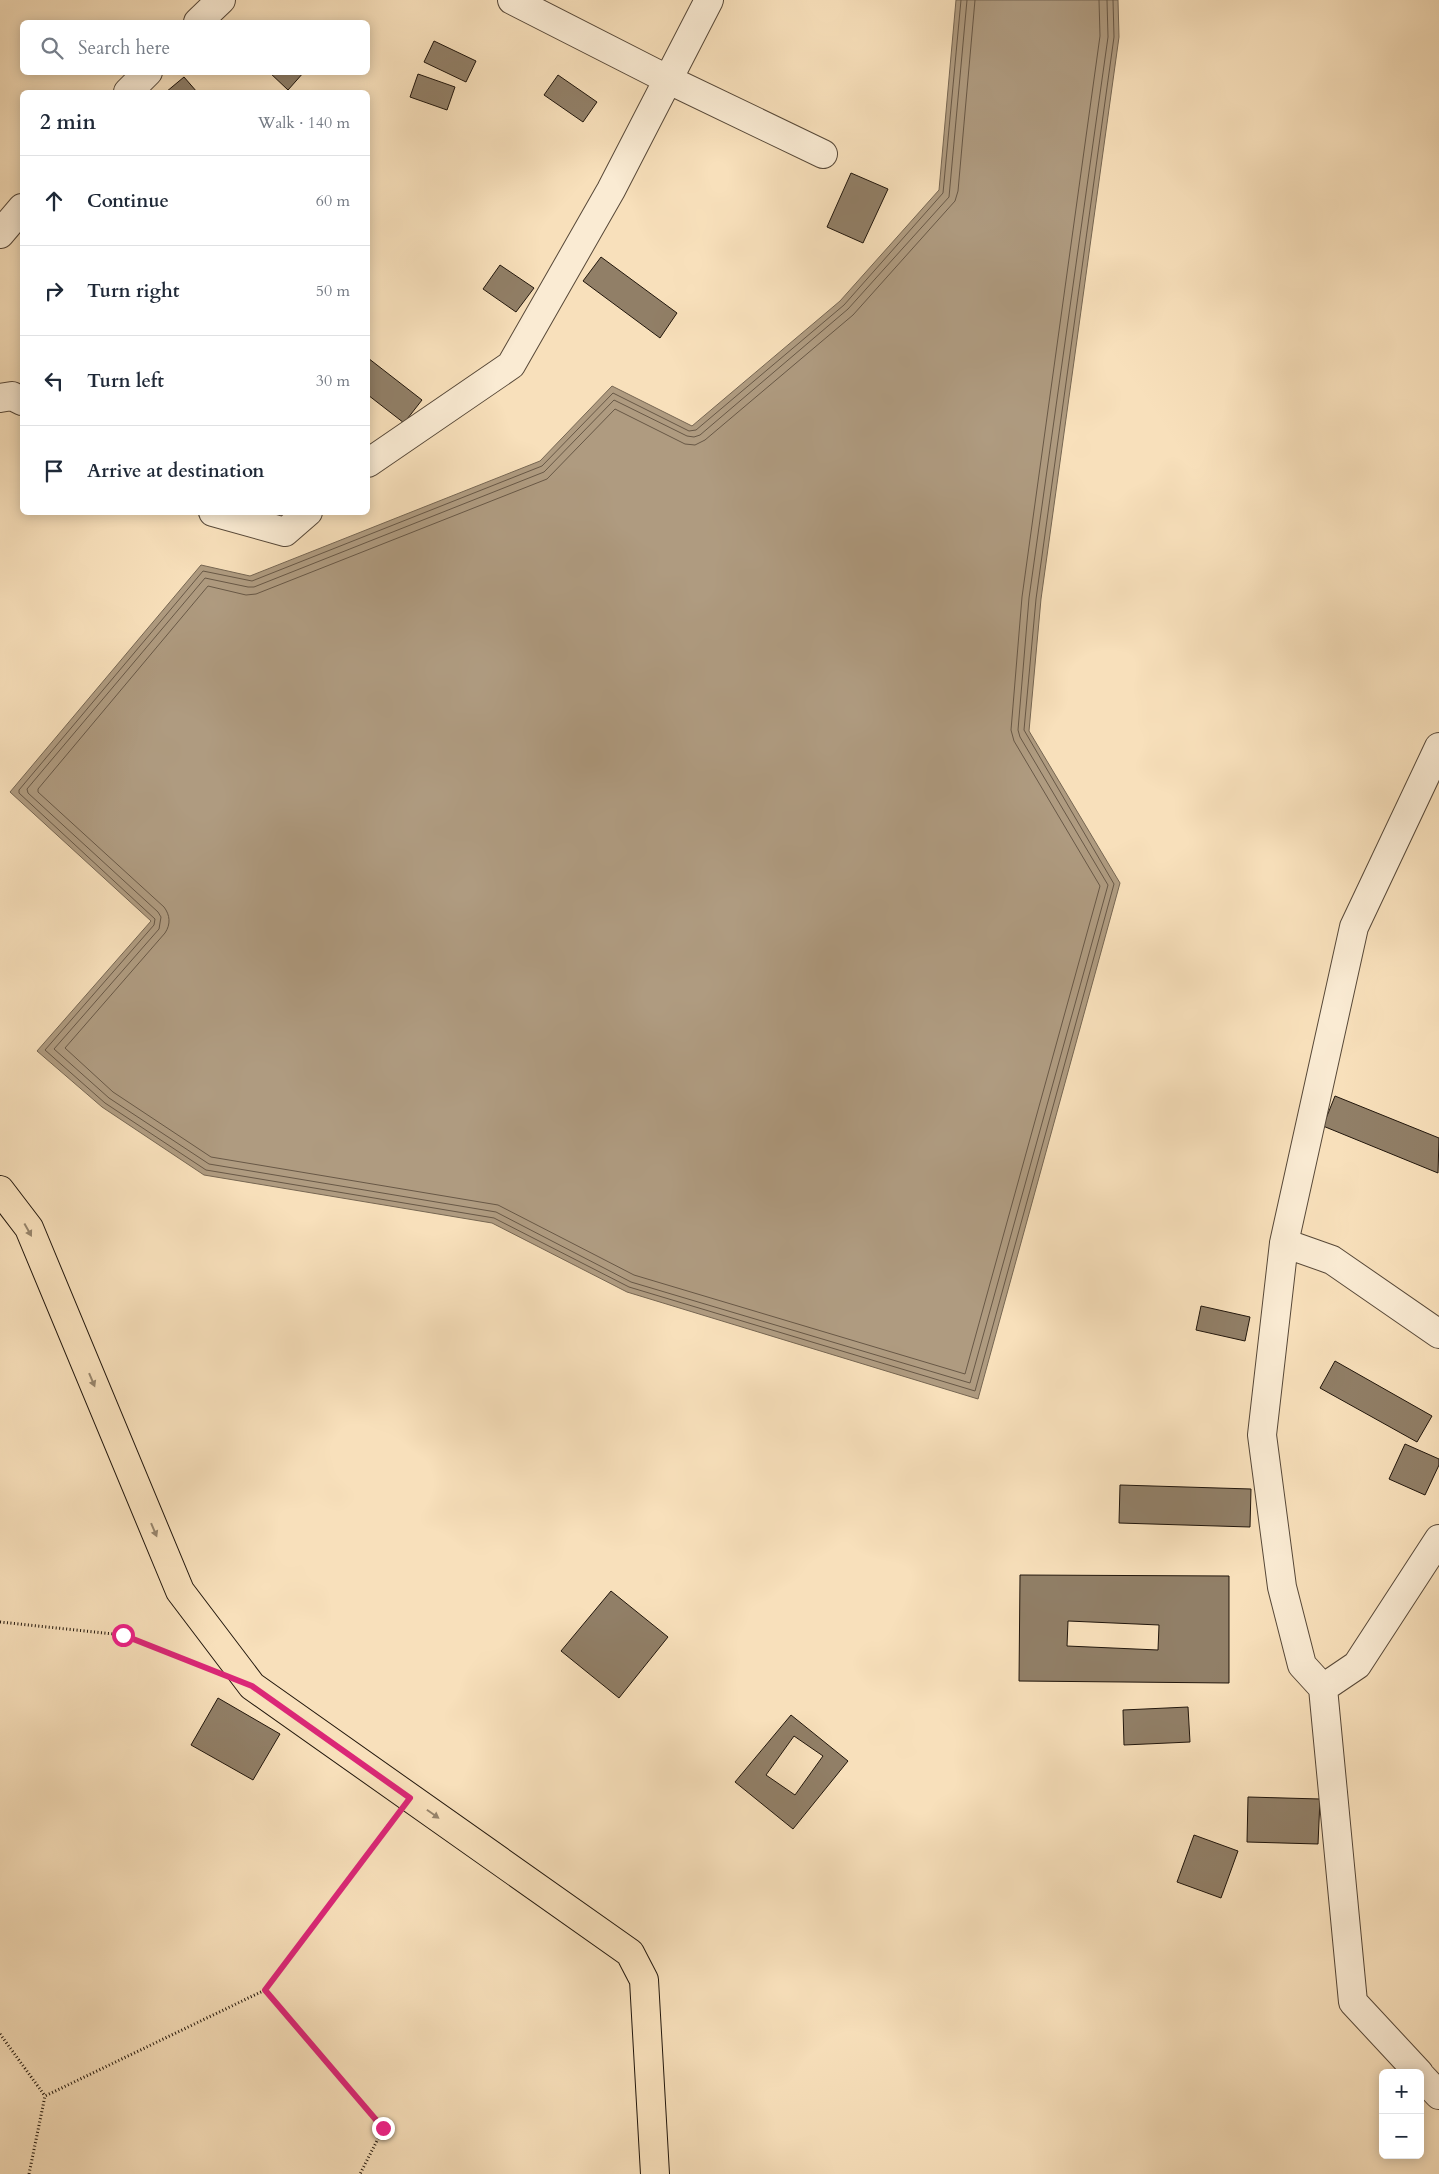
<!DOCTYPE html>
<html lang="en">
<head>
<meta charset="utf-8">
<style>
	:root { --surface:#fff; --page:#f6f6f7; --text:#1f2937; --muted:#747a83; --line:#e0e1e3 }
	body { margin:0; font-family:Cardo,serif; background:var(--page); color:var(--text) }
	.controls { position:absolute; right:15px; bottom:15px; display:grid; overflow:hidden; border-radius:8px; box-shadow:0 2px 12px #0003 }
	.controls button { width:45px; height:45px; display:grid; place-items:center; padding:0; border:0; border-bottom:1px solid var(--line); background:var(--surface); color:var(--text); font:25px sans-serif }
	.stop { position:absolute; width:15px; height:15px; margin:-11px; border:4px solid #db2777; border-radius:50%; background:#fff }
	.stop.end { background:#db2777; border-color:#fff; box-shadow:0 1px 5px #0008 }
	.list { margin:0; padding:0; list-style:none }
	h2 { display:flex; justify-content:space-between; align-items:center; height:65px; margin:0; padding:0 20px; font-size:21px }
	h2 small { font-size:16px; font-weight:400; color:var(--muted) }
	.list li { display:grid; grid-template-columns:32px 1fr auto; gap:15px; align-items:center; box-sizing:border-box; height:90px; padding:0 20px; border-top:1px solid var(--line) }
	.list b { display:block; font-size:19px; white-space:nowrap }
	.list em { font-size:16px; font-style:normal; color:var(--muted) }
	.icon { flex:none; width:28px; height:28px; fill:none; stroke:currentColor; stroke-width:2; stroke-linecap:round; stroke-linejoin:round }
	.map { position:relative; flex:none; width:1439px; height:2174px; overflow:hidden }
	.search { position:absolute; background:var(--surface); box-shadow:0 2px 12px #0003; left:20px; top:20px; width:350px; height:55px; display:flex; align-items:center; gap:12px; box-sizing:border-box; padding:0 18px; border-radius:8px; color:var(--muted); font-size:19px }
	.panel { position:absolute; background:var(--surface); box-shadow:0 2px 12px #0003; left:20px; top:90px; width:350px; height:425px; border-radius:8px }
	.map>svg:first-child { display:block }
	.water { fill:#af9b80; stroke:#766652 }
	.lines { fill:none; stroke-linecap:round; stroke-linejoin:round }
	.shore { stroke:#685846; stroke-width:1 }
	.building { fill:#917f67; stroke:#21160c; fill-rule:evenodd }
	.minor-casing { stroke:#574838; stroke-width:30 }
	.major-casing { stroke:#21160c; stroke-width:30 }
	.path { stroke:#21160c; stroke-width:3; stroke-dasharray:1 2.5; stroke-linecap:butt }
	.minor { stroke:#faebd3; stroke-width:28 }
	.major { stroke:#f8e0bb; stroke-width:28 }
	.oneway { fill:#97856c }
	.route { stroke:#db2777; stroke-width:6 }
</style>
</head>
<body>
<div class="map">
<svg width="1439" height="2174" viewBox="0 0 1439 2174">
	<rect width="100%" height="100%" fill="#f8e0bb"/>
	<filter id="stains"><feTurbulence type="fractalNoise" baseFrequency=".004" numOctaves="4"/><feColorMatrix values="0 0 0 0 .2 0 0 0 0 .09 0 0 0 0 .02 0 0 0 .5 -.17"/></filter>
	<radialGradient id="worn" r=".72"><stop offset=".6" stop-color="#630" stop-opacity="0"/><stop offset="1" stop-color="#630" stop-opacity=".3"/></radialGradient>
	<path class="water" d="M956 0H1118L1119 37 1041 599 1029 731 1120 883 978 1399 627 1292 492 1223 204 1175 102 1107 37 1051 151 921 10 792 201 565 250 576 540 461 612 386 692 426 840 301 939 190Z"/>
	<g class="lines">
		<path class="shore" d="M961 0 943 193 844 305 696 430 689 431 613 393 542 466 252 581 203 571 19 790V793L155 919 154 925 45 1050 105 1103 206 1170 494 1218 629 1287 975 1391 1114 884 1024 730 1036 599 1114 37 1113 0
			M967 0 949 197 848 309 700 435 694 437 687 436 614 400 544 472 254 587H248L205 578 27 789 28 793 158 912 161 917 159 929 54 1049 109 1098 209 1164 496 1212 631 1282 970 1383 1108 885 1020 737 1018 730 1029 598 1108 37 1107 0
			M975 0 958 191 955 201 853 315 705 440 695 445 685 444 615 409 547 479 256 594 246 595 208 586 38 789V792L164 907C170 915 171 924 165 933L65 1048 113 1092 211 1157 498 1205 634 1275 965 1374 1100 886 1014 741 1011 730 1022 597 1100 36 1099 0"/>
	</g>
	<path class="building" d="M434 41 476 61 466 82 424 62Z
		M269 72H304L288 90Z
		M418 74 455 87 447 110 410 97Z
		M558 75 597 102 583 122 544 95Z
		M184 77 197 92H166Z
		M851 173 888 189 863 243 827 227Z
		M601 257 677 313 660 338 583 281Z
		M500 265 534 288 516 312 483 289Z
		M368 358 422 400 404 423 368 395Z
		M1335 1096 1439 1138 1438 1173 1323 1126Z
		M1201 1306 1250 1317 1245 1341 1196 1330Z
		M1335 1361 1432 1416 1417 1442 1320 1388Z
		M1405 1444 1439 1459V1465L1425 1495 1389 1479Z
		M1120 1485 1251 1489 1250 1527 1119 1523Z
		M1020 1575 1229 1576V1683L1019 1681ZM1068 1621 1159 1625 1158 1650 1067 1646Z
		M611 1591 668 1637 619 1698 561 1651Z
		M218 1698 280 1734 253 1780 191 1745Z
		M1188 1707 1190 1742 1124 1745 1123 1710Z
		M791 1715 848 1761 793 1829 735 1782ZM794 1736 823 1756 795 1795 766 1775Z
		M1248 1797 1320 1799 1318 1844 1247 1842Z
		M1194 1835 1238 1851 1221 1898 1177 1882Z"/>
	<g class="lines">
		<g class="minor-casing">
			<path id="minor" d="M512 0 669 80 823 154
				M198 22 221 0
				M128 92 148 72
				M0 234 22 208
				M0 398 12 396 22 401
				M368 463 511 365 611 190 709 0
				M213 512 285 532 308 512
				M1284 1243 1332 1260 1439 1334
				M1323 1688 1357 1665 1439 1539
				M1419 2073 1353 2002 1323 1688 1302 1665 1282 1587 1262 1435 1284 1243 1354 927 1439 747
				M1420 2075 1439 2095"/>
		</g>
		<g class="major-casing">
			<path id="major" d="M0 1190 29 1228 180 1591 252 1686 630 1953 644 1980 655 2174"/>
		</g>
		<path class="path" d="M0 1622 123 1635 191 1662
			M265 1990 383 2129 360 2174
			M0 2034 45 2096
			M29 2174 45 2096 265 1990 390 1823"/>
		<use href="#minor" class="minor"/>
		<use href="#major" class="major"/>
	</g>
	<defs><path id="oneway-solid" d="M-6-.8H1V-3.2L6.5 0L1 3.2V.8H-6Z" transform="scale(1.25)"/></defs>
	<g class="oneway">
		<use href="#oneway-solid" transform="translate(28 1230) rotate(61)"/>
		<use href="#oneway-solid" transform="translate(92 1380) rotate(67)"/>
		<use href="#oneway-solid" transform="translate(154 1530) rotate(67)"/>
		<use href="#oneway-solid" transform="translate(433 1814) rotate(35)"/>
	</g>
	<g class="lines">
		<path class="route" d="M123 1635 252 1686 410 1798 265 1990 383 2128"/>
	</g>
	<rect width="100%" height="100%" filter="url(#stains)"/>
	<rect width="100%" height="100%" fill="url(#worn)"/>
</svg>
<div class="controls">
<button>+</button>
<button>−</button>
</div>
<div class="stop" style="left:123px;top:1635px"></div>
<div class="stop end" style="left:383px;top:2128px"></div>
<div class="search"><svg class="icon" aria-label="search" viewBox="0 0 24 24"><circle cx="10" cy="10" r="6"/><path d="M15 15l6 6"/></svg>Search here</div>
<section class="panel">
<h2>2 min<small>Walk · 140 m</small></h2>
<ul class="list">
<li><svg class="icon" aria-label="ahead" viewBox="0 0 24 24"><path d="M12 20V5M6 11l6-6 6 6"/></svg><div><b>Continue</b></div><em>60 m</em></li>
<li><svg class="icon" aria-label="right" viewBox="0 0 24 24"><path d="M7 20v-9h11M14 6l5 5-5 5"/></svg><div><b>Turn right</b></div><em>50 m</em></li>
<li><svg class="icon" aria-label="left" viewBox="0 0 24 24"><path d="M17 20v-9H6M10 6l-5 5 5 5"/></svg><div><b>Turn left</b></div><em>30 m</em></li>
<li><svg class="icon" aria-label="arrive" viewBox="0 0 24 24"><path d="M6 21V4h12l-3 4 3 4H6"/></svg><div><b>Arrive at destination</b></div></li>
</ul>
</section>
</div>
</body>
</html>
